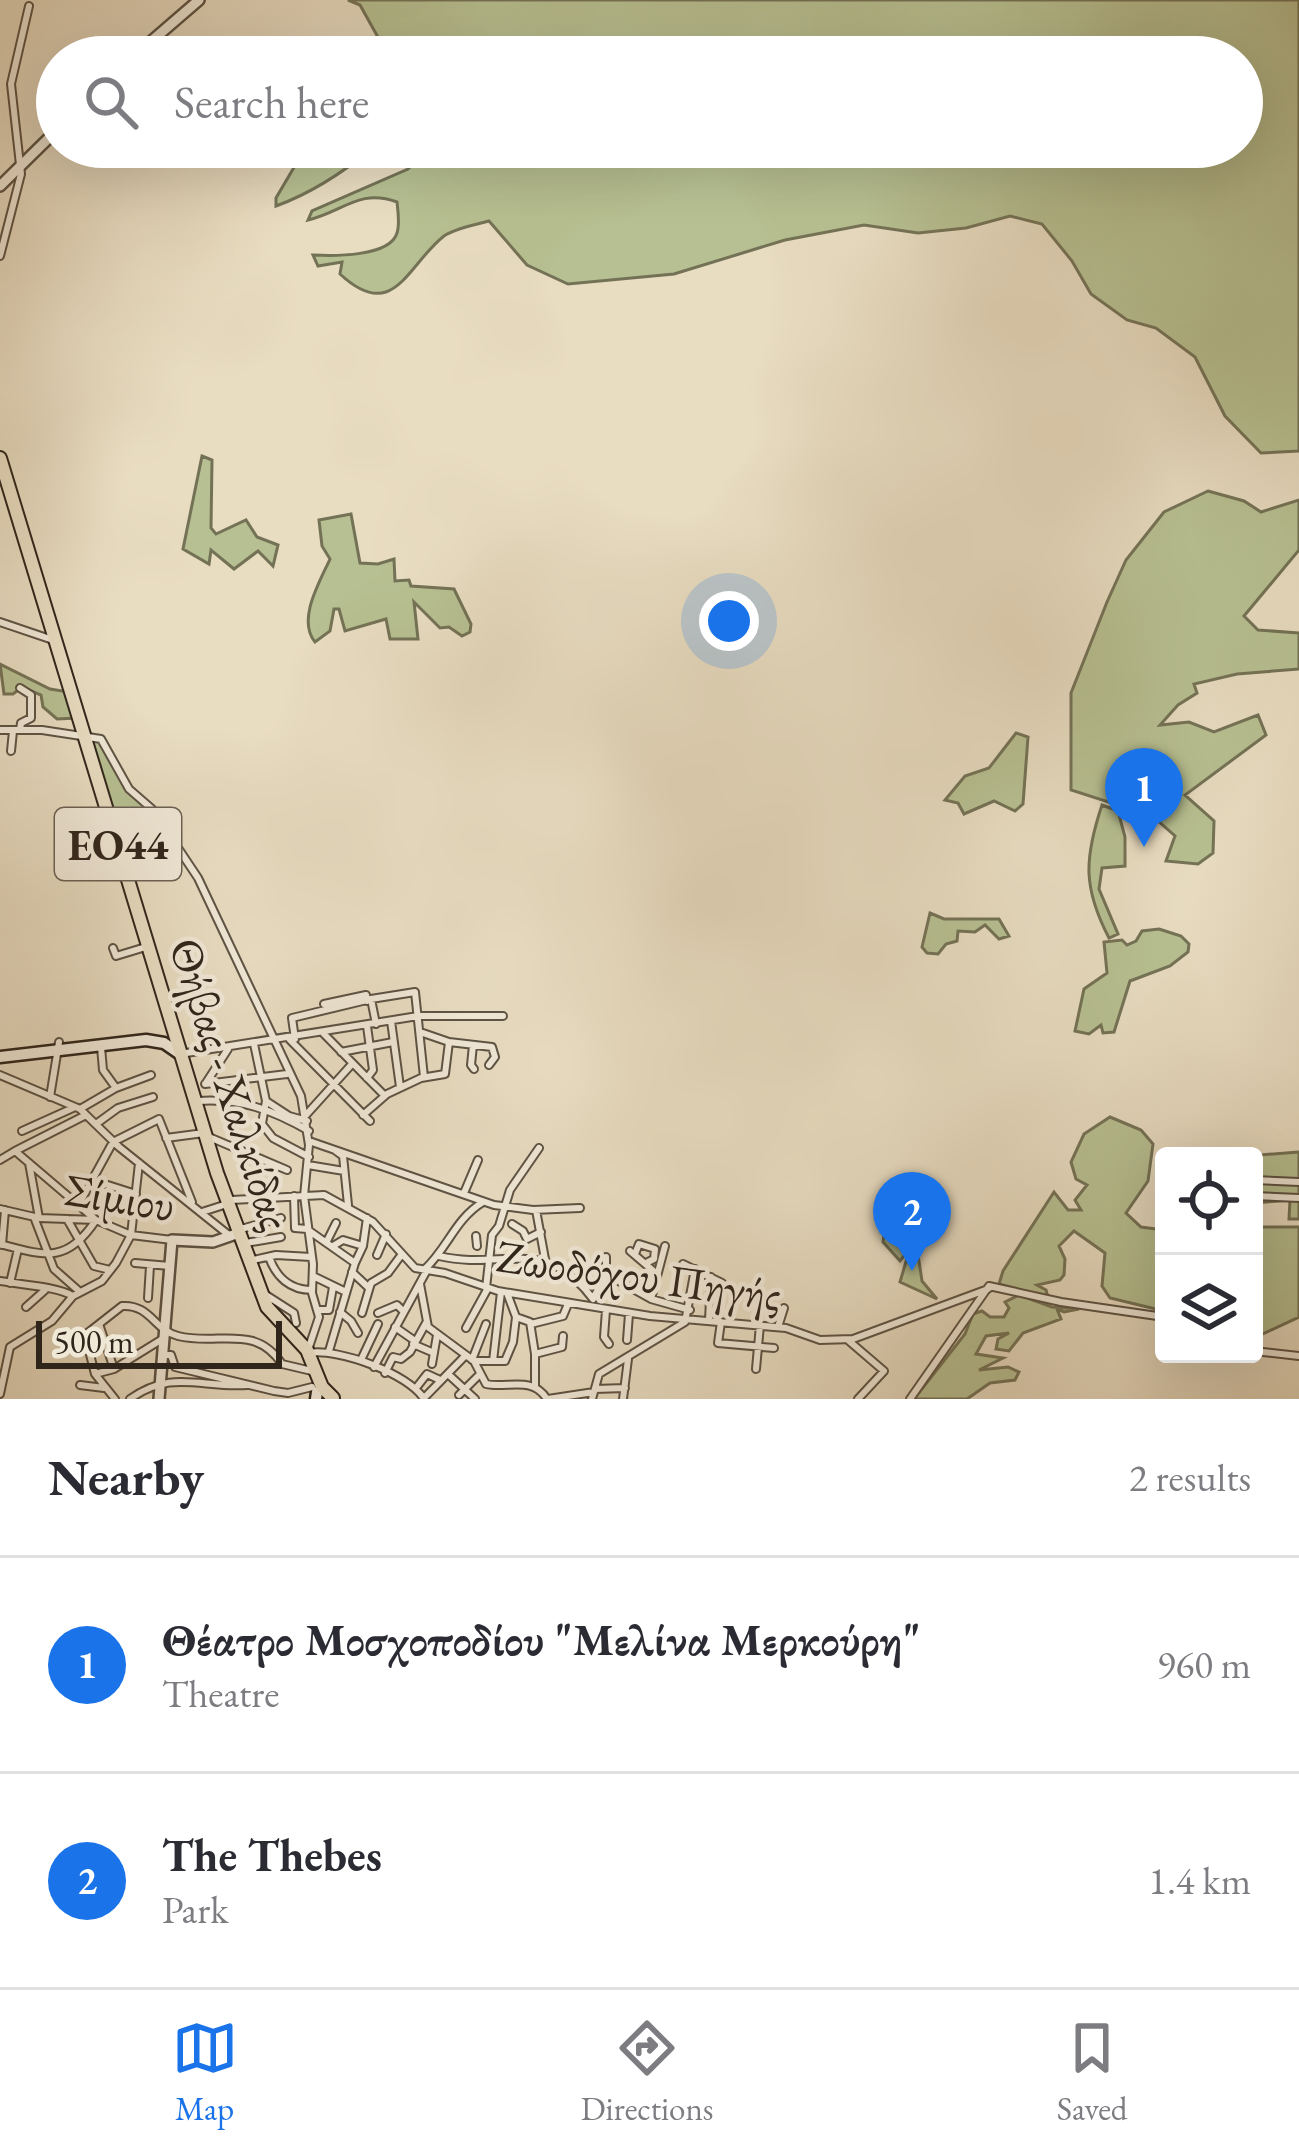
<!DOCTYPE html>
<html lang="en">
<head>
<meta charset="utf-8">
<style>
	:root { --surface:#fff; --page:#f2f2f3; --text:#2b2b33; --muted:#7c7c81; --line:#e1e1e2; --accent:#1a73e8 }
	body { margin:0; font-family:"EB Garamond",serif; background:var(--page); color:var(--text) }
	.controls { position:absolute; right:36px; bottom:36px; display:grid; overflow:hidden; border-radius:12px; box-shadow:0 12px 48px #0002 }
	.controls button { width:108px; height:108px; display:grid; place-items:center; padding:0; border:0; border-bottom:3px solid var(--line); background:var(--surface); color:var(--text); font:60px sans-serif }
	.scale { position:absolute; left:36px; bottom:30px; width:246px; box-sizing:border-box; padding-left:12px; border:6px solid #30251b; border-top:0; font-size:33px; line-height:42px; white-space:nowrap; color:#30251b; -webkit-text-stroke:9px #f0e8d7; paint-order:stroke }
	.you { position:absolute; left:729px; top:621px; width:42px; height:42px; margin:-30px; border:9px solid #fff; border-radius:50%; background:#1a73e8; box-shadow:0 0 0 18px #1a73e833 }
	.badge { display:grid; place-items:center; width:78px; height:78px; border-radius:50%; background:var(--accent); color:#fff; font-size:39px; font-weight:700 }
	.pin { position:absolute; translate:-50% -99px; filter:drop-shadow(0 3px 6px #0008) }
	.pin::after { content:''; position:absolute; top:63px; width:42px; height:36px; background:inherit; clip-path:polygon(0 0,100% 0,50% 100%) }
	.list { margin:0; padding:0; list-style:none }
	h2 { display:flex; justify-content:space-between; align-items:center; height:156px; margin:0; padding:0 48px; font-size:51px }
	h2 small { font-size:39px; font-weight:400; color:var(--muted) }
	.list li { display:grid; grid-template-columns:78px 1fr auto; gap:36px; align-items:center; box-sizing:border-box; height:216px; padding:0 48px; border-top:3px solid var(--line) }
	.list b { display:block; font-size:45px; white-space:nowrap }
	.list p { margin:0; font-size:39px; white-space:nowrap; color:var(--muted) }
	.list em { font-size:39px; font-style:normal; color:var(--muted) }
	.icon { flex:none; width:66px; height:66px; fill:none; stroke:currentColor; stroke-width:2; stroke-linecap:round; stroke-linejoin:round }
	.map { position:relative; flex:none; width:1299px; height:1399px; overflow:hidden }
	.search { position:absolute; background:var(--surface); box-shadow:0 12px 48px #0002; left:36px; right:36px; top:36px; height:132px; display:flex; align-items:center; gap:30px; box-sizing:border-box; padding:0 42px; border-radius:66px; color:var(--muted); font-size:45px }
	.sheet { height:588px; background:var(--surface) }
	nav { display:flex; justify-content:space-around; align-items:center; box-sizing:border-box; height:168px; border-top:3px solid var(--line); background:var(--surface); font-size:33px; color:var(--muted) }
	nav a { display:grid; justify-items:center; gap:6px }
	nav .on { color:var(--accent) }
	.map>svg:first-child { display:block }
	.green { fill:#b7c092; stroke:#747256; stroke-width:3 }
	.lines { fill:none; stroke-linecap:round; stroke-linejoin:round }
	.minor-casing { stroke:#5e5344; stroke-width:10 }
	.tertiary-casing { stroke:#5e5344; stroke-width:14 }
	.secondary-casing { stroke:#30251b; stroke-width:15 }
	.primary-casing { stroke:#30251b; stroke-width:16 }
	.minor { stroke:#f0e8d7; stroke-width:6 }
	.tertiary { stroke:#f0e8d7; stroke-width:9 }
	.secondary { stroke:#f0e8d7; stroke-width:10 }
	.primary { stroke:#e8dcc1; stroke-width:12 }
	.labels { text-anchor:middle; stroke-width:9; stroke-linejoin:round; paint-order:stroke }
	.shield { fill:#f0e8d7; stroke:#6a6053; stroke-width:3 }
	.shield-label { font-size:42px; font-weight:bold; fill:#30251b }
	.street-label { font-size:45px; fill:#30251b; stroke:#f0e8d7 }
</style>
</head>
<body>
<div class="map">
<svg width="1299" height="1399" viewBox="0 0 1299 1399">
	<rect width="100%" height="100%" fill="#e8dcc1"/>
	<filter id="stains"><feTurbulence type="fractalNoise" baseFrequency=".00167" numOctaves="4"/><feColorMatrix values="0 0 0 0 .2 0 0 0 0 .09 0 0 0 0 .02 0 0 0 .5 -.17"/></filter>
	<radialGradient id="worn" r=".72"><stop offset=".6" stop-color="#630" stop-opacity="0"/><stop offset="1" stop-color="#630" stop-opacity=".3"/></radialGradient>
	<path class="green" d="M348 0H1299V451L1261 453 1225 416 1195 357 1156 328 1127 320 1091 294 1072 261 1042 224 1010 216 966 228 918 233 864 225 785 240 674 274 568 284 527 265 489 221C475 225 455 228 444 236 407 265 394 324 340 274L342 262 318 266 313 255C333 256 390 257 397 233 400 224 398 211 397 202 359 188 343 212 308 220L312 211 408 169 431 147H1242V57H389L360 5Z
		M306 147H374C345 171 312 193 276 206V198Z
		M202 456 212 460 211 528 216 534 246 520 257 537 278 545 273 566 258 551 234 569 211 550 209 564 183 549Z
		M1208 491 1244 501 1261 512 1299 500V550L1244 616 1258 630 1299 633V669L1237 674 1194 684 1197 693 1178 705 1160 725 1189 722 1214 732 1258 715 1266 735 1185 795 1214 821 1213 853 1198 864 1166 861 1175 836 1158 821 1131 818 1118 805 1071 790V693L1107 602 1126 560 1164 512Z
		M351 514 360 563 378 564 394 559 395 581 409 580 411 586 454 589 471 624 470 632 462 636 449 627 440 628 414 602 418 639H390L386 619 345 631 339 609H334L330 631 315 642C297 620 319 583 330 559L322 546 319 520Z
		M0 664 50 689 69 692 77 718 57 719 43 707 41 695 22 687 13 694H4Z
		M1016 733 1028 737 1023 804 1015 811 994 801 964 814 958 803 945 800 965 776 989 768Z
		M88 737 99 740 127 788 144 806 141 810 113 817Z
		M1102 805 1118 811 1125 837V866L1102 868 1099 889 1118 934 1109 938C1083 888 1084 859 1102 805Z
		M121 828 126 843 166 834 182 856 126 865 116 829Z
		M930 913 944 919H999L1009 936 999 939 985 925 975 932 958 931 957 941 946 944 938 954 927 953 922 947Z
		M1159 929 1181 936 1189 944 1188 952 1170 966 1130 981 1114 1032 1103 1033 1101 1025 1089 1034 1075 1031 1084 989 1107 973 1104 942 1122 940 1127 945 1136 941 1142 931Z
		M1110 1117 1141 1130 1153 1144 1148 1181 1126 1213 1141 1227 1164 1230V1311L1110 1298 1102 1286 1105 1253 1074 1231 1059 1246 1065 1259 1064 1275 1060 1280 1037 1285 1046 1290 1048 1297 999 1284 1003 1271 1054 1192 1068 1210H1081L1075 1200 1087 1185 1076 1179 1071 1162 1084 1134Z
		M1299 1152V1219H1289L1290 1200 1254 1203V1156H1247Z
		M897 1214 911 1243 915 1235 922 1281 937 1299 900 1282 910 1248 900 1261 883 1242 886 1220Z
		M1254 1227H1299V1317L1254 1338Z
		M1019 1295 1052 1307 1079 1309 1064 1312 1057 1309 1061 1319 1023 1333 1009 1351 996 1349 998 1339 1009 1333 986 1336 976 1354 1003 1358 979 1370 1008 1367 1019 1372 1015 1380 990 1383 967 1399H914L965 1334 973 1314 982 1311 990 1317H1004L1009 1308 1005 1302Z"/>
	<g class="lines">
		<g class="minor-casing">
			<path id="minor" d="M0 256 21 174 11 84 29 6
				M0 622 53 640
				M20 688 31 695V718L21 723 20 730
				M0 730H42L101 739 129 789 152 809 198 878 301 1096 309 1145 304 1196 313 1264 312 1293 319 1317 309 1347
				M11 751 13 731
				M113 948 116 956 149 946
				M371 999 415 992 424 1077
				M324 1004 366 995 367 1001
				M391 1021 400 1087
				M367 1026 373 1070 367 1078
				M420 1032 449 1042 492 1047 495 1057 489 1065
				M324 1034 384 1095
				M295 1039 292 1018 371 999 376 1024
				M290 1040 370 1121
				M254 1044 266 1101 261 1129
				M473 1045 471 1065 474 1069
				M101 1047 103 1070 116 1088
				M341 1052 393 1042
				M180 1054 418 1016H503
				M0 1075 80 1109 119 1147 230 1236
				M206 1083 228 1049
				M205 1084 287 1074
				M50 1097 59 1042
				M198 1101C240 1098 273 1110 309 1131
				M266 1101 289 1116 307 1121
				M80 1109 116 1088 151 1075
				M306 1115 352 1064
				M363 1115 387 1094 421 1078 445 1074 449 1042
				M96 1124 118 1108 153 1097
				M262 1124 273 1138 309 1157
				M22 1131 73 1108
				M209 1137 287 1170
				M166 1138 204 1133
				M309 1141 494 1205 533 1210 580 1208
				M15 1151 86 1115
				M336 1151 343 1156 348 1205
				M0 1160 15 1151 96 1220C67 1264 45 1256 0 1244
				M29 1163 39 1218
				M308 1165 344 1171
				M255 1178 260 1159
				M92 1180 136 1194
				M1254 1180 1299 1182
				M464 1193 478 1160
				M294 1196 295 1228 307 1229
				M1254 1196 1299 1198
				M231 1200 324 1195 373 1222 415 1268 445 1273 498 1291 650 1316 786 1328 820 1340 853 1339 988 1289
				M79 1204 113 1142 159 1119 192 1202
				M0 1209 39 1218 96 1220 131 1235 172 1240
				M536 1210 545 1259
				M202 1212 227 1204
				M34 1217 54 1269 80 1292
				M67 1219 94 1266 110 1270
				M512 1224 523 1231 527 1239 541 1232
				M241 1229 281 1218
				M308 1230 355 1263 329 1351
				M476 1236 477 1246
				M327 1241 336 1223
				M246 1243 281 1237
				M2 1245 5 1210
				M333 1246 343 1240 363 1246
				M630 1251 657 1274
				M635 1254 639 1244 655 1249 654 1259 648 1262
				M377 1255 386 1234
				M439 1256C502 1271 545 1234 593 1299
				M269 1257C276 1277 290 1290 312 1290
				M253 1260 276 1255 311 1257
				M135 1263 170 1266
				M355 1263 363 1246 367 1218
				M683 1264 722 1283
				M424 1270C448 1248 455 1219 483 1202
				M352 1272 369 1288
				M606 1274V1257
				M313 1276 346 1292
				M0 1281C22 1285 55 1286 73 1296
				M10 1283 18 1249
				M420 1284 428 1327 474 1361H505L513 1342 516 1317
				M486 1288 492 1235 499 1226 510 1190 539 1148
				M507 1293 516 1317 530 1322 535 1354
				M266 1295 294 1313 296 1323
				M148 1298 150 1266
				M593 1299 606 1274 651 1299 690 1310
				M651 1299 665 1246
				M26 1307 45 1290
				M317 1310H329L333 1287
				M606 1310 604 1337 609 1344
				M340 1312 351 1321 358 1333
				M362 1313 371 1283 388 1273 402 1254
				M378 1313 397 1305 403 1311
				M709 1321 711 1277
				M721 1322 718 1343 774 1348
				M99 1324 114 1369
				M531 1324 563 1316 568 1304
				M395 1327 415 1341
				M778 1327 784 1308
				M466 1328 488 1288
				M627 1340 629 1314
				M849 1341 884 1371 858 1399
				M413 1344 434 1353
				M1254 1351 1299 1356
				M309 1353C339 1348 409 1374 424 1399
				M163 1355H171L175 1367 274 1391 288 1393 312 1387
				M361 1360 378 1324
				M472 1360 486 1324
				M493 1361 501 1292
				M475 1363 486 1384C507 1389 532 1375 547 1399
				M432 1364 437 1335
				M374 1367 427 1270
				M756 1369 760 1325
				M385 1373 393 1357 401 1359 410 1352 426 1323
				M95 1374 114 1369 164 1338
				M448 1374 475 1399
				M80 1385 104 1388
				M535 1387V1354L562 1347 563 1336
				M416 1388 427 1374 440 1380
				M595 1389 625 1388
				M0 1394 10 1347 52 1321 73 1296 102 1281 116 1263 131 1235 139 1163
				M459 1395 480 1374
				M424 1398 465 1356
				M115 1399 95 1374 85 1335 122 1306C150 1304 154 1330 178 1336 218 1346 255 1323 282 1364L316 1372
				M130 1399C172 1369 200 1388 247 1385
				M548 1399 594 1392
				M592 1399 599 1374 685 1322 695 1269
				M623 1399 628 1359
				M910 1399 989 1286 1061 1302 1164 1317"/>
		</g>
		<g class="tertiary-casing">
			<path id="tertiary" d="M133 57 199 0
				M0 186 57 130
				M159 1399 172 1240 213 1242 239 1233"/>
		</g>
		<g class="secondary-casing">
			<path id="secondary" d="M0 1057 146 1040 164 1043 180 1054
				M316 1399 317 1392"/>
		</g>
		<g class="primary-casing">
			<path id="primary" d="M0 458 217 1173 267 1307 307 1350 322 1387 333 1398"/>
		</g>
		<use href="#minor" class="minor"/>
		<use href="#tertiary" class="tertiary"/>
		<use href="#secondary" class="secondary"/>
		<use href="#primary" class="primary"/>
	</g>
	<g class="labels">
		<rect class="shield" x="55" y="808" width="126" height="72" rx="9"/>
		<g class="shield-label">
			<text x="118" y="859">ΕΟ44</text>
		</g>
		<g class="street-label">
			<text transform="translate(231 1084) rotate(72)" y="16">Θήβας - Χαλκίδας</text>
			<text transform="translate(120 1197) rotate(9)" y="16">Σίμιου</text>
			<text transform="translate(639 1275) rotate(8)" y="16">Ζωοδόχου Πηγής</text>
		</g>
	</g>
	<rect width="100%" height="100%" filter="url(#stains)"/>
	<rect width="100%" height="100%" fill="url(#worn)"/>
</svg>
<div class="controls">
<button><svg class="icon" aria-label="locate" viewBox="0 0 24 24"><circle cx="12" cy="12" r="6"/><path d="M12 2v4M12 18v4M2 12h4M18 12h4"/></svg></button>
<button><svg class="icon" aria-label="layers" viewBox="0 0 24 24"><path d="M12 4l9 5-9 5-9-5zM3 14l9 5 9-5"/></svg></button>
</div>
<div class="scale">500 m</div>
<div class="you"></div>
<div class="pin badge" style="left:1144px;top:847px">1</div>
<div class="pin badge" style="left:912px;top:1271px">2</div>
<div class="search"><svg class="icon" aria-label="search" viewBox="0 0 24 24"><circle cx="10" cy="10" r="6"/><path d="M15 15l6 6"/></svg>Search here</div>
</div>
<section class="sheet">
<h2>Nearby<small>2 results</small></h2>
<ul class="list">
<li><span class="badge">1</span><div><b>Θέατρο Μοσχοποδίου &quot;Μελίνα Μερκούρη&quot;</b><p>Theatre</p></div><em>960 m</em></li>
<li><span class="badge">2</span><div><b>The Thebes</b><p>Park</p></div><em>1.4 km</em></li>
</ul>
</section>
<nav>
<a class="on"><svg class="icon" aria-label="map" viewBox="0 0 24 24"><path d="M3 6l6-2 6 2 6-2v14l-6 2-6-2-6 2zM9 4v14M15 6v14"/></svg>Map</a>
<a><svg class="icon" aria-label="directions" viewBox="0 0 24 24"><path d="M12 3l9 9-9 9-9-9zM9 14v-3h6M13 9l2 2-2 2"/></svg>Directions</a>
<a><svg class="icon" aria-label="saved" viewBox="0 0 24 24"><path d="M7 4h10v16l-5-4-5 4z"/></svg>Saved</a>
</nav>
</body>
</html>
